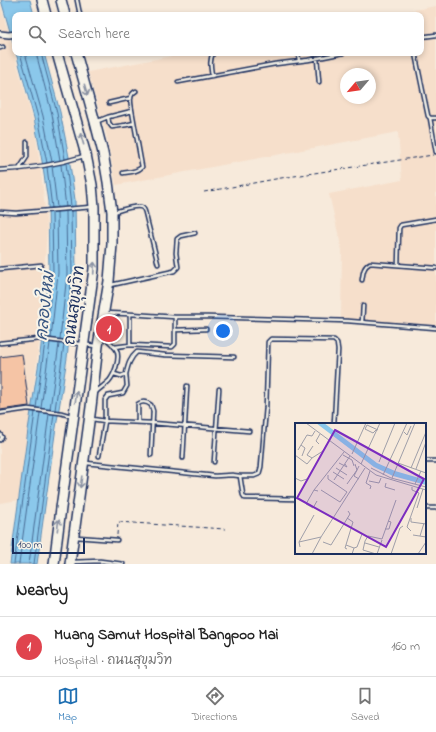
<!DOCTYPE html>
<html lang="en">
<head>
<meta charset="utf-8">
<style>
	:root { --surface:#fff; --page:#f6f6f6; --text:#222; --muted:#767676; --line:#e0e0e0; --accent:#1f6fb2 }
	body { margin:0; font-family:"Indie Flower","Playpen Sans Thai",sans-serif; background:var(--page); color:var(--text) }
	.compass { position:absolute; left:340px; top:68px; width:36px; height:36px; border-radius:50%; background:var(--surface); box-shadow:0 2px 6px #0003; rotate:241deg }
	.scale { position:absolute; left:12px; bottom:10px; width:73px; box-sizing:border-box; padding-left:4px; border:2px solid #1b2f5e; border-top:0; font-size:11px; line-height:14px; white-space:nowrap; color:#1b2f5e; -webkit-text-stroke:3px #f7f3e8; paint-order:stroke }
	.you { position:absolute; left:223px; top:331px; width:14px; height:14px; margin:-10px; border:3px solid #fff; border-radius:50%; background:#1a73e8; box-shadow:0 0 0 6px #1a73e833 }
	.badge { display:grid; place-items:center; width:26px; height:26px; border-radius:50%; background:var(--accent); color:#fff; font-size:13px; font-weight:700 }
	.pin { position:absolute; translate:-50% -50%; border:2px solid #fff; box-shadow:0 1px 4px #0006 }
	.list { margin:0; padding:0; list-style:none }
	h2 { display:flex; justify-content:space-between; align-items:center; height:52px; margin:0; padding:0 16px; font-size:17px }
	h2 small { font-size:13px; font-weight:400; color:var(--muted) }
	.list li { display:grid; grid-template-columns:26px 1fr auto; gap:12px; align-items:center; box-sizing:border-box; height:60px; padding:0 16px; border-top:1px solid var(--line) }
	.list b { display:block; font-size:15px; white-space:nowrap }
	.list p { margin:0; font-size:13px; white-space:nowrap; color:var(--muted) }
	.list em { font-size:13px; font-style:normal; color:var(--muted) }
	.icon { flex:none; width:22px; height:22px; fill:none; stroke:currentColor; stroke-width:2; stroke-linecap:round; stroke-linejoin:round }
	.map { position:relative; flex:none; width:436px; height:564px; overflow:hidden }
	.search { position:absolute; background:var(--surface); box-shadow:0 2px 6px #0003; left:12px; right:12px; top:12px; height:44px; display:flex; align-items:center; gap:10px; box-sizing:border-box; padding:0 14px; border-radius:8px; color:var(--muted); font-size:15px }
	.sheet { height:112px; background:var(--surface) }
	nav { display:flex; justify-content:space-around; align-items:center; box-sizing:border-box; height:56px; border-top:1px solid var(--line); background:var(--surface); font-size:11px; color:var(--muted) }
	nav a { display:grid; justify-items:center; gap:2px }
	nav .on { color:var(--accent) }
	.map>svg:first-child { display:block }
	.built { fill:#f6dfcb; fill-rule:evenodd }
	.water { fill:#8bc8eb; stroke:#5e8bb3 }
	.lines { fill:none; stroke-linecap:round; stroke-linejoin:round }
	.shore { stroke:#486c96; stroke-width:1 }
	.building { fill:#f5c4a5; stroke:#1b2f5e }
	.lane-casing { stroke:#1b2f5e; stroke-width:5.5 }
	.street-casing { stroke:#1b2f5e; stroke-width:8 }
	.highway-casing { stroke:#1b2f5e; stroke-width:12 }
	.path { stroke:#1b2f5e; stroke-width:1; stroke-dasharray:4 3; stroke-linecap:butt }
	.lane { stroke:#f7f3e8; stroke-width:2.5 }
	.street { stroke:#f7f3e8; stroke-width:5 }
	.highway { stroke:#f7f3e8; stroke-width:9 }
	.oneway { stroke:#8991a3 }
	.labels { text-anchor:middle; stroke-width:4; stroke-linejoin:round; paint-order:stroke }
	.street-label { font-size:16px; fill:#1b2f5e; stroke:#f7f3e8 }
	.water-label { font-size:17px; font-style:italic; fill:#375581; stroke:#f7f3e8 }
	.inset-road { fill:none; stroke:#9f9fa9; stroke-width:1 }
	.view { fill:#7b2cbf; fill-opacity:0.15; stroke:#7b2cbf; stroke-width:2 }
	.inset-edge { fill:none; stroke:#1b2f5e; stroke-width:2 }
</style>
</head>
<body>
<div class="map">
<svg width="436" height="564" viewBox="0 0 436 564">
	<rect width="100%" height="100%" fill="#f7eadb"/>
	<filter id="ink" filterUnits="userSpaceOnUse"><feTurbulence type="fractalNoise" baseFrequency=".025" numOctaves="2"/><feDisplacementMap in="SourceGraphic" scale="8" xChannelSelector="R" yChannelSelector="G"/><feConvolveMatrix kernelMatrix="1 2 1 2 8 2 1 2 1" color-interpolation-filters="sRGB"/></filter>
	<g filter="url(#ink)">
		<path class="built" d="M0 3 34 124 41 171 47 229 40 336 21 488 19 500 0 503Z
			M436 6V325L341 320 342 250 329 194 402 180 398 132 116 185 106 133 88 72 188 53H421V15H388ZM346 74H370V98H346Z"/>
		<path class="water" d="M1 0H30L34 15H15V49Z
			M16 53H44L60 112 69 157 75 200 76 274 67 358 55 434 37 564H10L28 430 40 355 49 272 48 202 42 161 34 118Z"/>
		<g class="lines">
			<path class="shore" d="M20 53 38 117 47 163
				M25 53 43 116 52 162
				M36 53 52 114 60 160
				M41 53 57 113 65 159
				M66 163 71 206
				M61 165 66 207
				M52 166 57 207
				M47 167 52 208
				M46 337 53 273 52 212
				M51 338 58 273 57 212
				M60 339 67 274 66 211
				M65 340 72 274 71 211
				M36 408 45 342
				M41 408 50 343
				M50 409 59 344
				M55 410 64 344
				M14 564 35 412
				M19 564 40 413
				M29 564 49 414
				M34 564 54 414"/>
		</g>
		<path class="building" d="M22 354 29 406 0 410V357Z"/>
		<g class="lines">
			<g class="lane-casing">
				<path id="lane" d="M77 0 80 15
					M421 37 436 35
					M0 48 3 47
					M298 53 299 61
					M415 53 428 116 430 118H436
					M317 58 319 82
					M212 76C211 68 209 61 213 53
					M178 82 275 64 308 60 343 53
					M109 103 131 98
					M108 117 109 123 112 127 126 125 134 123
					M430 118 436 152
					M98 121 108 117 132 111C131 104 128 95 136 91
					M19 169 27 157V142
					M0 170C29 169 56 165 84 156
					M123 173C130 172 137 172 142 167L132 111
					M0 212 16 213 92 207
					M114 212C121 210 135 205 141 207 144 208 144 209 145 212L158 264
					M398 265 399 228 401 225 436 219
					M0 269 41 265
					M362 280C363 273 363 267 370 263L436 268
					M111 285 174 271 178 267 176 253 177 239 181 236 195 233
					M105 313 130 314 175 317H208L348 321 436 328
					M130 314V345
					M362 322 363 306
					M175 330 206 329
					M0 343 40 339 96 346
					M114 347 130 345 172 347 175 344V317
					M114 374 121 376 126 374C128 365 130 358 137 352L165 355 234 357
					M96 392C100 388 105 385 109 381 114 375 120 360 117 351 114 344 107 340 102 335
					M0 413 28 409 61 413 71 416
					M92 419 105 421 152 423 249 431
					M138 422V404C142 401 147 402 151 405L153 411 151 455
					M0 434 2 437 0 440
					M99 456 105 421V400L108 396 123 393 127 386 126 374
					M183 458 187 386
					M425 461H436
					M214 462 219 389
					M86 463 215 476 232 475 240 476 243 495 245 498 296 499
					M240 476H254L259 474 261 467 266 407 268 342 271 339 334 340 337 343 338 350 334 424
					M425 508H436
					M76 537 117 540
					M73 562 100 561 123 564"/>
			</g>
			<g class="street-casing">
				<path id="street" d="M0 34 9 35 15 34"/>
			</g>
			<g class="highway-casing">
				<path id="highway" d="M42 0 46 15
					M61 0 65 15
					M54 564 61 508 94 269V207L92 185 86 155 57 53
					M70 564 91 407 98 346 109 281 112 244V212L108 182 103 153 95 122 76 53"/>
			</g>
			<path class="path" d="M204 192 281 178 433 155
				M117 535 118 522 225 529"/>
			<use href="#lane" class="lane"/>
			<use href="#street" class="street"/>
			<use href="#highway" class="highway"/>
		</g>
		<defs><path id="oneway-shaft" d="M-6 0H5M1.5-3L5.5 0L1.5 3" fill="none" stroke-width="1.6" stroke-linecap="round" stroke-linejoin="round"/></defs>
		<g class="oneway">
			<use href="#oneway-shaft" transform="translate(86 90) rotate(74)"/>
			<use href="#oneway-shaft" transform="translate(82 139) rotate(-106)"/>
			<use href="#oneway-shaft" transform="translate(94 268) rotate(-87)"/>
			<use href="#oneway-shaft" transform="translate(76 397) rotate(-82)"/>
			<use href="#oneway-shaft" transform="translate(81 482) rotate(98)"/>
			<use href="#oneway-shaft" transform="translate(58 525) rotate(-83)"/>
		</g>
	</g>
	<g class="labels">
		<g class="street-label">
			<text transform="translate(73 305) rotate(-83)" y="6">ถนนสุขุมวิท</text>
		</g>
		<g class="water-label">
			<text transform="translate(44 306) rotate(-84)" y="6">คลองใหม่</text>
		</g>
	</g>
	<g transform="translate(295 423)">
		<rect width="131" height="131" fill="#f7eadb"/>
		<path d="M21 0H29L82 40 100 48 131 57V62L98 53 79 44Z" fill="#8bc8eb"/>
		<path class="inset-road" d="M11 0 81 52 131 67M81 7 78 10 70 6 72 2 83 7M109 9 112 12 116 3M24 21 21 18 25 11M6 22 10 25 7 33M18 23 12 32 17 35 28 28 34 18M3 27 12 12 17 13 20 8M57 31 71 0M0 32 12 41 17 35M48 32 57 37 59 43M84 39 100 0M44 40 52 44 50 41M103 40 131 50M66 41 85 0M41 45 52 52M76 45 96 55 131 64M116 45 131 9M121 46 131 19M75 48 71 60 76 63 75 66M38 49 49 56M88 52 112 0M0 55 6 58 12 56M97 55 120 0M64 56 59 53 64 43M39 57 55 33M74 58 84 60 86 55M91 60 90 64 100 67M52 61 62 47 60 41M120 61 126 48M19 67 11 81 18 85 22 78M26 67 45 79 52 69 33 56V52M23 68 19 67 49 29M122 85 128 66M116 95V99L131 101M90 106H94L96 99 93 98M116 108 112 104 124 70 117 67V64M118 112 131 114M125 113 129 100M4 119 19 92M28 119 36 122 55 91 53 88M70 120 84 124M51 122 59 125 57 131M5 124 4 119 26 114 70 45M59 125 62 124 67 111M52 126 50 125 58 99 52 95M17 131 26 114M81 131 68 127 70 118 73 113 87 116 101 77M82 131 87 117M96 131 105 105 108 103M123 131 131 119"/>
		<path class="view" d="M40 7 129 56 91 124 2 75Z"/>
		<rect width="131" height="131" class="inset-edge"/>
	</g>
</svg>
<svg class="compass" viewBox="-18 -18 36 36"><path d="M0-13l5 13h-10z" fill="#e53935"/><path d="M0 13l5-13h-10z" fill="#767676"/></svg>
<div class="scale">100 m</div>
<div class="you"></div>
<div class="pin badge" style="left:109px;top:329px;background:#e0444e">1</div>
<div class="search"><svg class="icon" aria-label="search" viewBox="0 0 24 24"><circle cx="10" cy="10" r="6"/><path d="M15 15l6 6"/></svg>Search here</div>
</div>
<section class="sheet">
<h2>Nearby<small></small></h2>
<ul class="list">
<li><span class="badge" style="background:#e0444e">1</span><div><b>Muang Samut Hospital Bangpoo Mai</b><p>Hospital · ถนนสุขุมวิท</p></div><em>160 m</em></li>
</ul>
</section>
<nav>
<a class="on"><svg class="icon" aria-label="map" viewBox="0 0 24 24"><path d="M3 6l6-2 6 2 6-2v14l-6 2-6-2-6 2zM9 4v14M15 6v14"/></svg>Map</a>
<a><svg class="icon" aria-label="directions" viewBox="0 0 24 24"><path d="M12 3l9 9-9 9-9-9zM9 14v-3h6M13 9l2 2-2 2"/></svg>Directions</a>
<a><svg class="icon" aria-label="saved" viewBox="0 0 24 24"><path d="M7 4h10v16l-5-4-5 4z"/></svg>Saved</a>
</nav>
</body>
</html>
